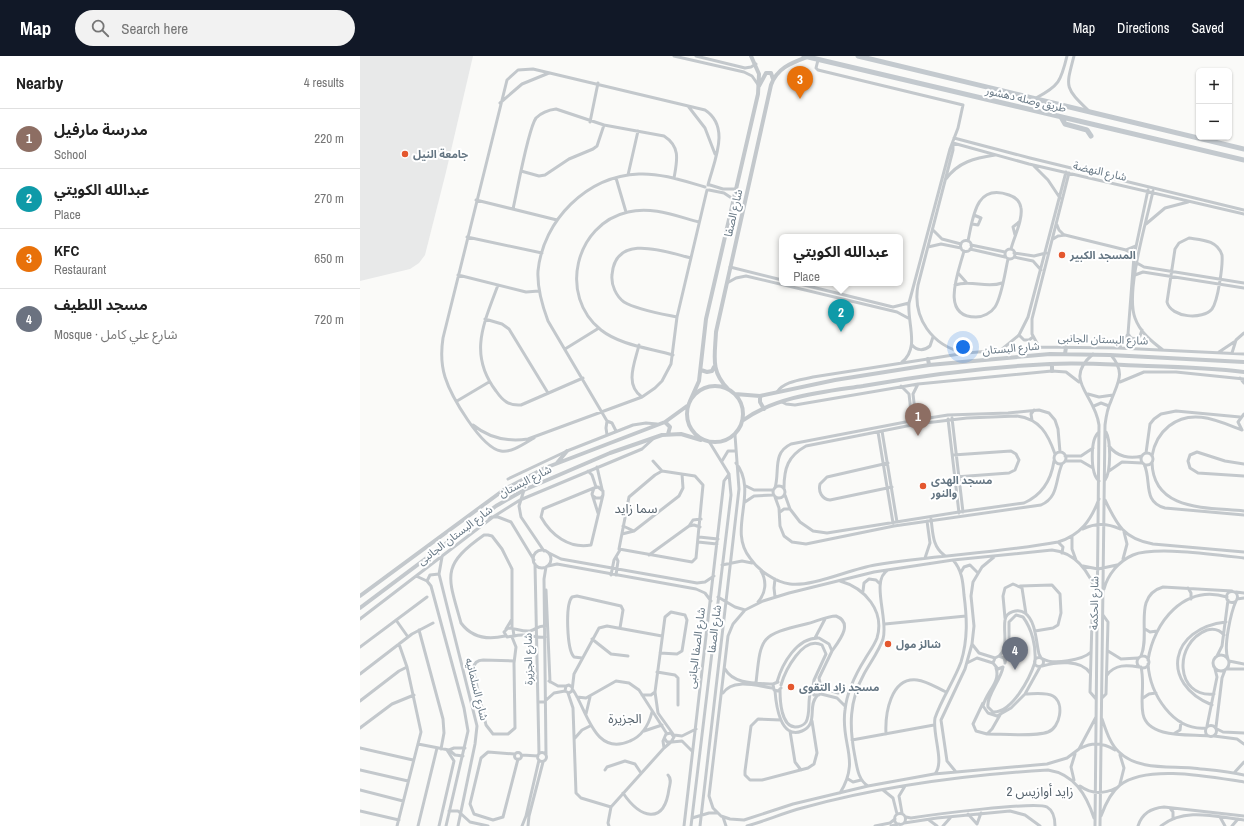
<!DOCTYPE html>
<html lang="en">
<head>
<meta charset="utf-8">
<style>
	:root { --surface:#fff; --page:#f2f2f2; --text:#222; --muted:#767676; --line:#e0e0e0; --accent:#111827 }
	body { margin:0; font-family:"Archivo Narrow","Noto Sans Arabic",sans-serif; background:var(--page); color:var(--text) }
	.controls { position:absolute; right:12px; top:12px; display:grid; overflow:hidden; border-radius:6px; box-shadow:0 1px 3px #0004 }
	.controls button { width:36px; height:36px; display:grid; place-items:center; padding:0; border:0; border-bottom:1px solid var(--line); background:var(--surface); color:var(--text); font:20px sans-serif }
	.you { position:absolute; left:603px; top:291px; width:14px; height:14px; margin:-10px; border:3px solid #fff; border-radius:50%; background:#1a73e8; box-shadow:0 0 0 6px #1a73e833 }
	.badge { display:grid; place-items:center; width:26px; height:26px; border-radius:50%; background:var(--accent); color:#fff; font-size:13px; font-weight:700 }
	.pin { position:absolute; translate:-50% -33px; filter:drop-shadow(0 1px 2px #0008) }
	.pin::after { content:''; position:absolute; top:21px; width:14px; height:12px; background:inherit; clip-path:polygon(0 0,100% 0,50% 100%) }
	.popup { position:absolute; left:419px; top:178px; width:124px; height:52px; box-sizing:border-box; display:grid; place-content:center; border-radius:6px; background:var(--surface); filter:drop-shadow(0 1px 3px #0005); font-size:13px; white-space:nowrap; color:var(--muted) }
	.popup b { font-size:15px; color:var(--text) }
	.popup::after { content:''; position:absolute; left:50%; top:100%; margin-left:-8px; border:8px solid transparent; border-top-color:var(--surface) }
	.list { margin:0; padding:0; list-style:none }
	h2 { display:flex; justify-content:space-between; align-items:center; height:52px; margin:0; padding:0 16px; font-size:17px }
	h2 small { font-size:13px; font-weight:400; color:var(--muted) }
	.list li { display:grid; grid-template-columns:26px 1fr auto; gap:12px; align-items:center; box-sizing:border-box; height:60px; padding:0 16px; border-top:1px solid var(--line) }
	.list b { display:block; font-size:15px; white-space:nowrap }
	.list p { margin:0; font-size:13px; white-space:nowrap; color:var(--muted) }
	.list em { font-size:13px; font-style:normal; color:var(--muted) }
	.icon { flex:none; width:22px; height:22px; fill:none; stroke:currentColor; stroke-width:2; stroke-linecap:round; stroke-linejoin:round }
	.map { position:relative; flex:none; width:884px; height:770px; overflow:hidden }
	header { display:flex; align-items:center; gap:24px; box-sizing:border-box; height:56px; padding:0 20px; background:var(--accent); color:#fff }
	header strong { font-size:19px }
	nav { display:flex; gap:22px; margin-inline-start:auto; font-size:14px }
	.search { width:280px; height:36px; background:var(--page); display:flex; align-items:center; gap:10px; box-sizing:border-box; padding:0 14px; border-radius:22px; color:var(--muted); font-size:15px }
	main { display:flex }
	aside { flex:1; background:var(--surface) }
	.map>svg:first-child { display:block }
	.built { fill:#e8e9e9 }
	.lines { fill:none; stroke-linecap:round; stroke-linejoin:round }
	.minor { stroke:#c3c8cc; stroke-width:3 }
	.tertiary { stroke:#c3c8cc; stroke-width:4 }
	.primary { stroke:#c3c9ce; stroke-width:5 }
	.poi-dot { fill:#e4572e; stroke:#fff; stroke-width:1.5 }
	.labels { text-anchor:middle; stroke-width:4; stroke-linejoin:round; paint-order:stroke }
	.street-label { font-size:11px; fill:#657683; stroke:#fff }
	.poi-label { font-size:11px; font-weight:bold; fill:#657683; stroke:#fff; text-anchor:start }
	.quarter-label { font-size:13px; fill:#57646e; stroke:#fff }
</style>
</head>
<body>
<header>
<strong>Map</strong>
<div class="search"><svg class="icon" aria-label="search" viewBox="0 0 24 24"><circle cx="10" cy="10" r="6"/><path d="M15 15l6 6"/></svg>Search here</div>
<nav><a>Map</a><a>Directions</a><a>Saved</a></nav>
</header>
<main>
<aside>
<h2>Nearby<small>4 results</small></h2>
<ul class="list">
<li><span class="badge" style="background:#8d6e63">1</span><div><b>مدرسة مارفيل</b><p>School</p></div><em>220 m</em></li>
<li><span class="badge" style="background:#0f9aa8">2</span><div><b>عبدالله الكويتي</b><p>Place</p></div><em>270 m</em></li>
<li><span class="badge" style="background:#e8710a">3</span><div><b>KFC</b><p>Restaurant</p></div><em>650 m</em></li>
<li><span class="badge" style="background:#6b7280">4</span><div><b>مسجد اللطيف</b><p>Mosque · شارع علي كامل</p></div><em>720 m</em></li>
</ul>
</aside>
<div class="map">
<svg width="884" height="770" viewBox="0 0 884 770">
	<rect width="100%" height="100%" fill="#fafaf8"/>
	<path class="built" d="M0 0H113L86 116 65 199 59 207 50 213 0 225Z"/>
	<g class="lines">
		<path class="minor" d="M314 0 384 16 392 20 399 30
			M336 0 385 12 391 11 396 8
			M714 0C706 31 704 31 728 54
			M458 4 456 12 458 14 603 49 598 72 590 93 549 247C547 267 560 292 542 306
			M676 42C699 30 701 25 707 0
			M140 47 162 28 189 17
			M328 50 345 72 355 98
			M230 66 238 27
			M594 82 670 102 884 154
			M593 87 669 108 884 158
			M593 87V94L558 229C552 262 572 290 605 297
			M673 109 688 124 700 142
			M161 115 179 120 185 119 209 103 233 93 237 90 244 69
			M268 119 278 75
			M256 122 266 156
			M586 123C598 106 615 102 635 99
			M350 129 363 133H376
			M349 134 364 137 373 143
			M793 135C787 164 765 235 775 262 780 276 791 285 803 294
			M116 144 197 164
			M153 153C157 136 168 73 176 62 182 56 188 54 196 53L244 69 304 80C321 91 317 105 314 122
			M612 168 618 169 621 162 614 159
			M786 168 805 152 828 146
			M697 169 699 174 704 179
			M573 174 582 183 601 188
			M655 179 653 171 659 166
			M107 181 182 197
			M829 182C842 184 857 184 862 199 863 209 858 245 852 253 843 264 811 262 807 246L815 193 819 187Z
			M693 183 698 180 705 179 766 194 774 200
			M600.5 190a5.5 5.5 0 1 1 11 0a5.5 5.5 0 1 1-11 0Z
			M608 185C613 162 615 127 649 139 655 141 660 145 661 152 663 164 654 181 651 193
			M611 189 645 196
			M568 191 581 188 601 192
			M610 193 645 201
			M645 198a5 5 0 1 1 10 0a5 5 0 1 1-10 0Z
			M766 194 776 190
			M604 195C599 215 579 261 616 261 623 261 631 257 635 251 642 240 645 216 648 203
			M654 197 674 200 686 197
			M654 201 673 205 681 214
			M777 207 784 211 884 227
			M370 211 422 224
			M598 217 606 226
			M98 219 166 236 179 235
			M775 219 783 216 884 232
			M367 227 376 222 386 220 537 256 548 262
			M436 227 533 251 549 247
			M138 229C124 267 108 298 136 335 143 345 149 350 161 349L223 322
			M595 229C611 223 626 233 642 227
			M317 261C302 258 277 254 264 246 256 240 251 229 252 219 255 176 306 196 331 202
			M125 263 142 268 149 273 188 337
			M768 278 771 282 776 283 780 280 782 274
			M659 279 664 284H669L673 281
			M279 289C275 306 264 329 282 341
			M552 289C557 295 564 295 570 290L573 281
			M679 291 672 278V263L709 117
			M759 292 768 278 774 200 788 134
			M205 293 239 272
			M641 294 659 279 668 261 706 116
			M859 296 874 286
			M872 297 876 284 884 277
			M733 298C702 325 735 337 739 369L735 770
			M313 299C289 292 260 289 241 274 198 240 215 168 268 156 292 150 316 160 339 166
			M880 322 884 327
			M760 326 784 316H816L884 323
			M541 330 549 338 552 365
			M417 336C424 325 441 324 453 321L606 297 679 291 758 292 884 298
			M728 338 739 341 753 339
			M97 345 129 326
			M422 346 426 348 435 349 558 328 692 315 706 316 719 326
			M734 350 741 347 749 350
			M592 362 603 456
			M588 363 599 457
			M556 364 553 338 558 328
			M672 364 671 358 674 354
			M247 365 246 372 247 379
			M113 369C129 382 148 386 168 383L282 341 295 332 302 325 311 308 317 261 347 134
			M882 374 878 366 884 358
			M256 375 252 367 247 365 188 265C182 249 177 233 178 215 183 164 227 120 279 118 301 117 324 125 345 131
			M522 375 537 466
			M518 376 533 467
			M174 382C165 387 152 397 141 395 121 392 91 340 85 321 81 308 81 295 83 282L147 24 158 14 173 13 345 54C371 71 354 105 348 129
			M749 390C757 401 770 403 782 400
			M694 402a6 6 0 1 1 12 0a6 6 0 1 1-12 0Z
			M786 397 790 368 794 363 801 358 816 355 880 361
			M781 403a6 6 0 1 1 12 0a6 6 0 1 1-12 0Z
			M593 399 651 395 656 398 659 404 655 414 649 417 595 421
			M705 400H721L733 392
			M792 400C794 388 799 378 809 370 832 352 858 365 882 374
			M293 405 302 415
			M362 405 368 395H375
			M705 405H721L733 412
			M792 406C793 456 848 451 884 455
			M376 407C399 436 367 474 390 502 398 514 415 526 430 528 453 531 490 513 515 509 576 499 638 497 698 486 721 479 731 464 739 443
			M528 407 467 421 460 428C458 436 462 443 470 444L532 431
			M784 408C792 424 782 446 805 452L884 459
			M884 408 865 405 837 396 830 399 828 405 830 412 838 417 884 420
			M237 411 242 433
			M228 415 232 419 236 431
			M302 415 335 420 343 429 336 502 332 506 259 493 269 441 295 419Z
			M749 415 762 406 782 407
			M148 423 207 395 273 369 286 367 297 368
			M745 424C751 416 751 385 746 376
			M739 425C730 417 730 383 739 376
			M413 436a6 6 0 1 1 12 0a6 6 0 1 1-12 0Z
			M386 430 394 434H413
			M234 432 183 453 181 461C191 479 209 493 231 489L243 439
			M415 432C420 415 412 397 431 388L556 364 588 359 648 357 679 354 689 357 695 364 698 373 700 396
			M424 432C424 412 428 400 446 390L557 368 607 362 657 360C680 363 688 378 695 398
			M164 434 159 450 161 461 184 495
			M425 439 430 453 440 466 453 475 467 477 599 456 664 447C682 439 691 425 694 405
			M233 440 236 442H241L243 439V435L238 431 234 432 232 438 238 457
			M415 441 419 452 420 470 424 480 432 486 446 488 534 470 681 449C699 441 695 424 702 408
			M745 444C757 469 764 483 793 488L884 496
			M385 446 394 440 413 439
			M420 456 424 453H430
			M122 461H138L151 466 174 504
			M571 463C573 476 572 490 584 499
			M263 470 274 475
			M329 470 334 469 340 471
			M723 473C735 467 747 467 760 473
			M262 478 274 475 319 440 323 432 322 418
			M339 481 358 483
			M712 481V493L716 504
			M338 486 357 488
			M699 487 703 491 702 497
			M173 503a9 9 0 1 1 18 0a9 9 0 1 1-18 0Z
			M189 497 201 503 337 527 345 526 354 520
			M289 499 329 470 333 464 341 463
			M82 501 79 518 117 670 115 688 98 770
			M565 502 570 487 567 465
			M763 503 767 488 764 476
			M175 508 179 698
			M362 509 382 505 392 507
			M188 510 197 508 336 533 345 537 351 545
			M723 510 738 513 757 509
			M186 511 184 523 186 698
			M601 516 604 511 610 509 618 517
			M251 519 254 504 260 494
			M256 519 258 505 256 501
			M56 520 67 525 71 530 104 652 108 675 86 770
			M67 525 70 519 79 518
			M660 530 692 529 700 538 701 557 698 569 693 572 675 575
			M828 532 831 537V543
			M744 533C748 518 759 505 773 499 795 490 859 499 884 502
			M186 534 190 626
			M503 535 504 527 509 523 516 524 519 527
			M866.5 541a5.5 5.5 0 1 1 11 0a5.5 5.5 0 1 1-11 0Z
			M876 536 884 537
			M358 541 375 551 385 554
			M415 541 414 532 415 523
			M877 543 884 542
			M398 546C406 537 407 525 401 515
			M645 562 643 540 645 532 653 528 662 532 666 558
			M0 563 133 461 160 444 282 393 294 382
			M36 564 48 581
			M525 568 606 560
			M146 573 152 563
			M153 573 154 580 147 581 144 576 148 572C155 572 162 576 170 575 176 574 178 569 185 570
			M785 573 790 576 797 575
			M59 574 83 663 84 677 81 693
			M145 580C128 584 112 582 101 567 88 520 80 510 124 479H128L132 480 142 493 152 513V572
			M154 580C167 576 176 583 185 581
			M152 581 156 591 154 607 155 672 148 678H133L126 669 113 613C114 607 117 604 123 604L154 605
			M455 582 465 563
			M232 583 251 598 268 600
			M612 588 619 597 635 602
			M0 591 67 541
			M748 595 761 603 778 602
			M300 597 317 598 322 595 327 564 325 559 311 556 305 561 295 636 298 657 313 678
			M853 607a8 8 0 1 1 16 0a8 8 0 1 1-16 0Z
			M639 600C649 591 643 577 645 564 646 556 658 552 665 557 676 565 676 586 679 598L681 602
			M781 600C791 578 772 540 803 531L872 535
			M857 600 862 590 868 544
			M777 606a6 6 0 1 1 12 0a6 6 0 1 1-12 0Z
			M674.5 606a4.5 4.5 0 1 1 9 0a4.5 4.5 0 1 1-9 0Z
			M222 602 214 601C207 594 205 549 212 541L217 540 261 550 263 554 260 572
			M683 603C693 609 723 604 731 596
			M868 603C863 591 871 556 876 545
			M788 604C794 566 824 528 867 541
			M869 605 884 608
			M607 607 617 602 633 607 638 613 643 611
			M633 607 635 602 639 600 644 602 645 606
			M645 607 649 583V566L656 559 663 561C672 573 676 590 675 605
			M788 608C790 638 813 675 846 672
			M682 610C696 606 721 603 730 617
			M643 611C641 624 626 640 628 651L633 656C652 657 670 622 675 606
			M781 611C785 628 780 643 783 658 788 683 830 678 849 680
			M636 612C641 626 626 636 623 650L628 657 637 660 651 652 665 638 680 611
			M365 613C374 629 397 627 413 628L418 626
			M866 613H884
			M297 616 315 619 318 622V649
			M0 618 52 578 73 567
			M747 619C755 608 767 609 779 611
			M189 625 198 630H206
			M417 626C422 608 437 581 459 582L469 588 472 595 459 622 462 636 459 639H454L451 635 452 631 457 628 460 629
			M396 627C401 580 400 579 446 568 455 566 467 560 476 560 494 567 479 585 472 595
			M413 628 414 634 418 635 421 632
			M421 629C425 615 443 579 462 589L466 598 454 624 453 630
			M212 631 209 629 206 630 205 635 209 637 212 635 214 618 239 572 247 570 302 580
			M463 632 478 637 490 633
			M213 634C227 654 234 701 270 685 282 680 289 668 292 656
			M420 634C420 644 421 670 435 671 439 671 444 669 446 666 451 657 447 644 451 635
			M415 635C416 648 420 684 442 675 459 668 447 650 457 640
			M208 637 213 652 216 737 221 742 251 751
			M363 637C373 622 397 630 412 632
			M461 638 477 642 485 650
			M854 638C815 642 813 587 847 574 854 572 859 573 864 579
			M282 639H291L295 636
			M217 641 226 642 256 625 269 627 279 634 307 678
			M742 642 746 638 748 566 743 559
			M783 642 789 638 796 637
			M736 643 730 636 732 564 738 559
			M0 645 39 615 47 611
			M178 646H184L194 637 205 635
			M623 647 613 668 616 675 627 678 632 673 640 659
			M852 649C799 627 810 572 866 566
			M226 658 230 641
			M736 661 719 693 707 702 687 708 574 718 508 730 433 748 384 764 370 763 361 760 353 752 349 740 368 580 373 568 385 554 403 545 429 537 514 516 593 504 692 494C718 497 731 519 738 541
			M742 663C746 674 750 688 759 696 777 714 809 710 832 712 850 714 867 715 884 719
			M421 664 398 663 391 670 385 715V719L390 724H402L448 712 454 708 457 697 452 665
			M845.5 675a5.5 5.5 0 1 1 11 0a5.5 5.5 0 1 1-11 0Z
			M847 670 857 621 855 613
			M856 671 862 622 865 614
			M0 672 32 648 54 639
			M857 673 863 676 884 677
			M284 675 302 669
			M430 675 435 706 441 714
			M815 677 820 674 821 666
			M526 678C525 659 530 621 557 624 567 625 577 632 586 636
			M627 678C642 678 675 681 688 676 700 672 705 647 693 640 686 636 673 638 665 638
			M314 679 322 680 336 673
			M854 680 877 683 884 688
			M215 682 222 674 230 670
			M492 684 574 669
			M312 686 322 685 332 695
			M58 688 89 694 95 699 103 700
			M0 692 53 704
			M304 692 303 685 306 678 311 677 314 681 311 686H307L305 683
			M721 692C732 686 744 687 755 694
			M89 694 94 692H105
			M177.5 701a4.5 4.5 0 1 1 9 0a4.5 4.5 0 1 1-9 0Z
			M154.5 700a3.5 3.5 0 1 1 7 0a3.5 3.5 0 1 1-7 0Z
			M155 698 128 696 121 702 110 748 114 758 133 764 143 761 158 703
			M162 699 178 700
			M760 699 764 712 760 728
			M0 714 48 725
			M245 714 247 711 265 705 275 708 281 717
			M596 716 587 705 581 664 605 613 612 588 614 570 611 540 613 526 622 511 634 501
			M874 717 884 706
			M575 718C585 706 572 678 575 662 582 642 594 625 601 606 608 583 607 562 604 539 603 526 602 514 593 504
			M488 723 493 726 501 724
			M714 724 711 711 715 698
			M508 730C498 724 497 711 495 701 489 671 489 645 504 618 510 607 519 595 523 583 529 564 510 524 528 514
			M720 730C731 738 744 738 756 732
			M0 734 43 745
			M523 734 533 742 537 758
			M263 737C280 762 304 770 309 733 310 728 312 723 308 719
			M480 737C501 703 480 688 485 654 487 635 495 619 505 603 509 596 514 590 517 582 525 555 505 532 480 525
			M810 752 813 756V763
			M0 755 39 764
			M89 755H98L110 766 128 770
			M542 757 539 740 545 730
			M534.5 763a5.5 5.5 0 1 1 11 0a5.5 5.5 0 1 1-11 0Z
			M608 758 617 768
			M741 760C745 749 750 737 760 729 787 708 851 721 884 726
			M363 761 366 770
			M546 761 551 762C570 759 676 745 687 751 694 755 695 763 695 770
			M860 761 865 770
			M332 762 349 757H357
			M569 764 577 770
			M544 767 577 762 650 755 665 759 680 770
			M617 768 621 757
			M37 770 61 676 47 611 39 588
			M58 770 77 692
			M79 770 94 705 87 694
			M162 770 166 760 179 704
			M168 770 169 760 183 706
			M249 770 248 767 251 751 304 692 311 686
			M324 770 364 425 369 418
			M331 770 371 439 369 418 350 387
			M340 770 379 433 375 379
			M387 770C405 765 423 757 442 752 522 730 605 719 688 714 714 718 726 738 734 762
			M515 770 530 767 535 763
			M531 770 539 768
			M583 770 591 761
			M740 770 745 369C746 361 747 353 751 345 758 326 766 317 751 299
			M778 770C782 757 791 752 804 751L884 760
			M801 770C825 751 856 761 884 764
			M872 770 878 763"/>
		<path class="tertiary" d="M399 30 406 17H411L413 23
			M705 298 706 291
			M568 303 569 309
			M692 308V315
			M341 314 347 316 352 315 354 311
			M327 358a28 28 0 1 1 56 0a28 28 0 1 1-56 0Z
			M368 333C350 315 355 300 356 276L411 29C417 12 431 7 447 1
			M375 338 400 340 475 324 569 309 690 298 750 299 884 306
			M400 340V346L404 353
			M330 345 339 325 346 263 398 38 399 18 391 0
			M382 365C416 340 463 336 503 330 565 319 627 311 690 308 722 306 755 309 787 310 819 311 852 312 884 316
			M305 366 310 371 308 378
			M197 407 207 395
			M0 540 145 433 185 412 305 366 327 350
			M0 552 136 450 164 434 250 397 302 379 321 378 341 384"/>
		<path class="primary" d="M444 0 884 104
			M498 0 884 93
			M701 61 705 68 727 74 731 80"/>
	</g>
	<g class="poi-dot">
		<circle cx="45" cy="98" r="4"/>
		<circle cx="702" cy="199" r="4"/>
		<circle cx="563" cy="430" r="4"/>
		<circle cx="528" cy="588" r="4"/>
		<circle cx="431" cy="631" r="4"/>
	</g>
	<g class="labels">
		<g class="street-label">
			<text transform="translate(666 43) rotate(13)" y="4">طريق وصله دهشور</text>
			<text transform="translate(740 115) rotate(13)" y="4">شارع النهضة</text>
			<text transform="translate(373 157) rotate(-77)" y="4">شارع الصفا</text>
			<text transform="translate(743 283) rotate(2)" y="4">شارع البستان الجانبى</text>
			<text transform="translate(651 292) rotate(-5)" y="4">شارع البستان</text>
			<text transform="translate(165 425) rotate(-27)" y="4">شارع البستان</text>
			<text transform="translate(95 479) rotate(-37)" y="4">شارع البستان الجانبى</text>
			<text transform="translate(734 547) rotate(-89)" y="4">شارع الحكمة</text>
			<text transform="translate(354 573) rotate(-83)" y="4">شارع الصفا</text>
			<text transform="translate(336 592) rotate(-83)" y="4">شارع الصفا الجانبى</text>
			<text transform="translate(168 603) rotate(-91)" y="4">شارع الجزيرة</text>
			<text transform="translate(117 633) rotate(76)" y="4">شارع السلمانيه</text>
		</g>
		<g class="poi-label">
			<text x="53" y="102">جامعة النيل</text>
			<text x="710" y="203">المسجد الكبير</text>
			<text x="571" y="428">مسجد الهدى<tspan x="571" dy="13">والنور</tspan></text>
			<text x="536" y="592">شالز مول</text>
			<text x="439" y="635">مسجد زاد التقوى</text>
		</g>
		<g class="quarter-label">
			<text x="276" y="457">سما زايد</text>
			<text x="265" y="667">الجزيرة</text>
			<text x="680" y="740">زايد أوازيس 2</text>
		</g>
	</g>
</svg>
<div class="controls">
<button>+</button>
<button>−</button>
</div>
<div class="you"></div>
<div class="pin badge" style="left:558px;top:380px;background:#8d6e63">1</div>
<div class="pin badge" style="left:481px;top:276px;background:#0f9aa8">2</div>
<div class="popup"><b>عبدالله الكويتي</b>Place</div>
<div class="pin badge" style="left:440px;top:43px;background:#e8710a">3</div>
<div class="pin badge" style="left:655px;top:614px;background:#6b7280">4</div>
</div>
</main>
</body>
</html>
